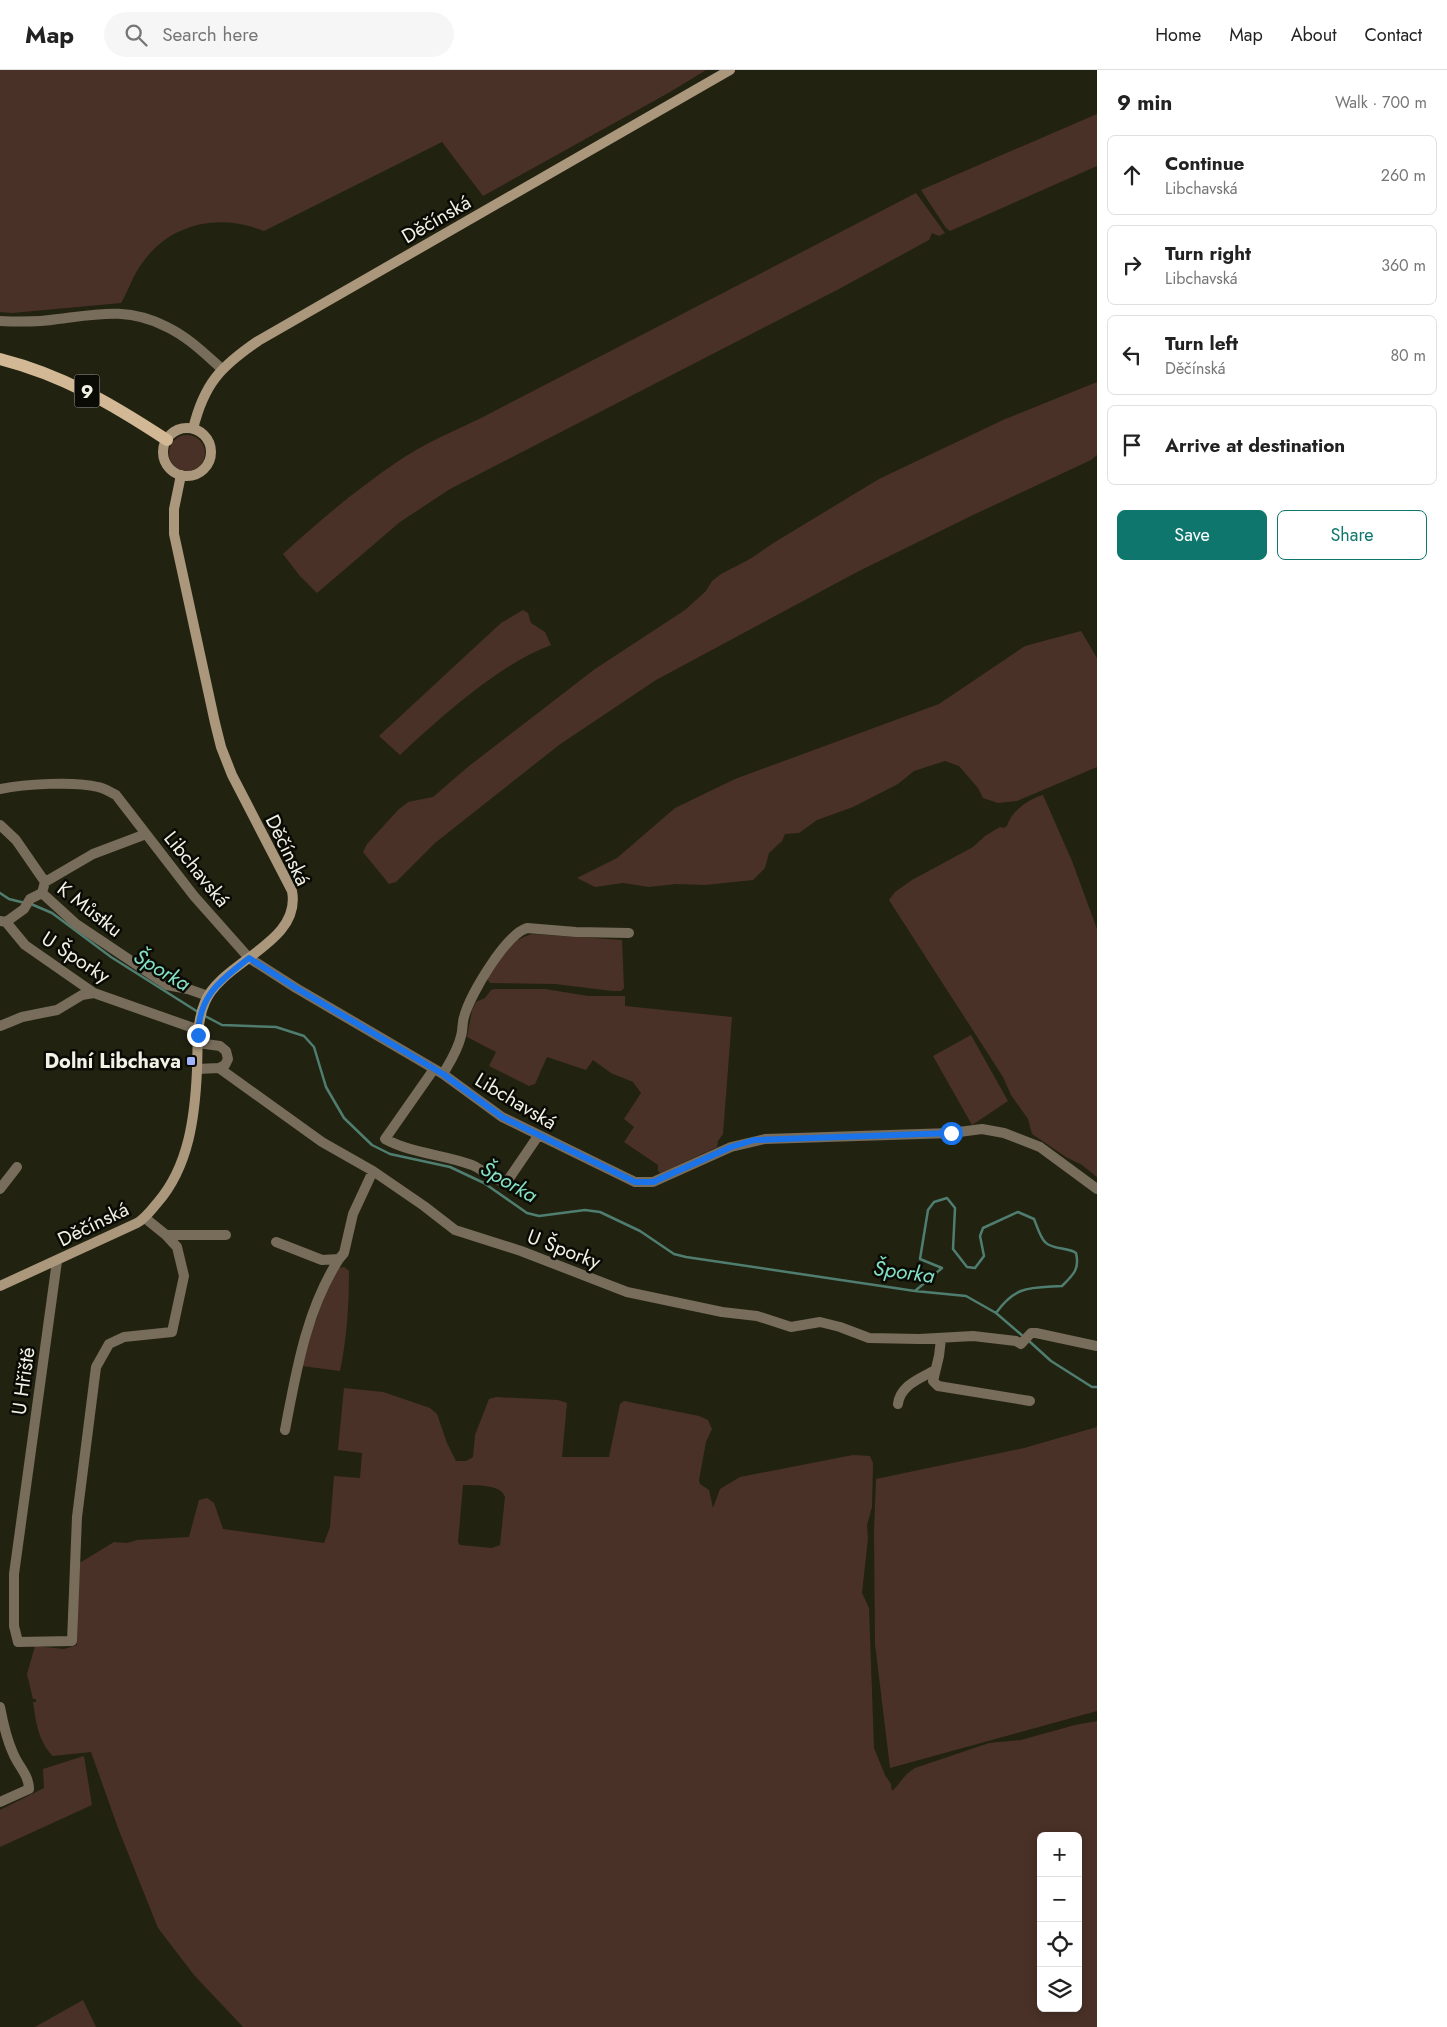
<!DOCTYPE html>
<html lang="en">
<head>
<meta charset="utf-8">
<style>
	:root { --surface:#fff; --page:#f6f6f6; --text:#222; --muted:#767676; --line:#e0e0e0; --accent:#0f766e }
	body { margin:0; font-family:Jost,sans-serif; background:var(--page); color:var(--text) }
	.controls { position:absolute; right:15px; bottom:15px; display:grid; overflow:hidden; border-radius:8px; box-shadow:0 2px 12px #0003 }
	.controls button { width:45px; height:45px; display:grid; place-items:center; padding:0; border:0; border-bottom:1px solid var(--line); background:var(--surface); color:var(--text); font:25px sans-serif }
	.stop { position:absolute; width:15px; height:15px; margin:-11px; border:4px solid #1a73e8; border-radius:50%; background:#fff }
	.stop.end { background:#1a73e8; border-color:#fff; box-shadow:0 1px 5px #0008 }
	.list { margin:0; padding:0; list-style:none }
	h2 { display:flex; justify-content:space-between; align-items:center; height:65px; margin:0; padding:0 20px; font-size:21px }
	h2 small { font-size:16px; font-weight:400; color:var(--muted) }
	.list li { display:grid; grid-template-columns:32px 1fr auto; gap:15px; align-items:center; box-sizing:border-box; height:80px; margin:0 10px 10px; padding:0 10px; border:1px solid var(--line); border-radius:8px }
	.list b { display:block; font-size:19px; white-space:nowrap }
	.list p { margin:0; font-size:16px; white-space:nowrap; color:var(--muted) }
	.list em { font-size:16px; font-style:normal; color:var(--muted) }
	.actions { display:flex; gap:10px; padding:15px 20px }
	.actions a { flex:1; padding:11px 0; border:1px solid var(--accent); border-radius:8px; text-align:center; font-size:18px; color:var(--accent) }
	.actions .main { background:var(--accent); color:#fff }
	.icon { flex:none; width:28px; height:28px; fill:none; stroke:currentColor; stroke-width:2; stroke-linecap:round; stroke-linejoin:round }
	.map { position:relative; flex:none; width:1097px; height:1957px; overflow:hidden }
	header { display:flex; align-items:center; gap:30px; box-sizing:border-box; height:70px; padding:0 25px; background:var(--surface); border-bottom:1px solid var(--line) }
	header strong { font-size:24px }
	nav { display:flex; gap:28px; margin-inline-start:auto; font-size:18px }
	.search { width:350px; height:45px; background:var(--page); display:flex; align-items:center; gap:12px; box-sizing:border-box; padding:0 18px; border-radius:28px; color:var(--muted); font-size:19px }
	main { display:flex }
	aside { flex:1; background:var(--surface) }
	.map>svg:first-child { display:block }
	.green { fill:#4a3127; fill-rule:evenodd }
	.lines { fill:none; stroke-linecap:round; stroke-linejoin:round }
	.stream { stroke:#4f7e70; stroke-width:2.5 }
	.minor { stroke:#786c5b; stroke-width:10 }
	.secondary { stroke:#ab977b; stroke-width:10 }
	.primary { stroke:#d2b894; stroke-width:12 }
	.route { stroke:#1a73e8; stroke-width:6 }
	.poi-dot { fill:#a0b3fd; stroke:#0b0b05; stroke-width:2 }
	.labels { text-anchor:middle; stroke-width:5; stroke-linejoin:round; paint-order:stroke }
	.shield { fill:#0b0b05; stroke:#acaca2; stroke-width:1 }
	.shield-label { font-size:19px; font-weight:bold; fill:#f1f1e6 }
	.street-label { font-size:20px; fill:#f1f1e6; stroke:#0b0b05 }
	.poi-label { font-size:20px; font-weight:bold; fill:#f1f1e6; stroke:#0b0b05; text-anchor:end }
	.water-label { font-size:21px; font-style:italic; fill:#84e1c7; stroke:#0b0b05 }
</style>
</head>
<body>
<header>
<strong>Map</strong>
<div class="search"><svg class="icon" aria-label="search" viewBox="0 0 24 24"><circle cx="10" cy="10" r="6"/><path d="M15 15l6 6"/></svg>Search here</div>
<nav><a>Home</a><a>Map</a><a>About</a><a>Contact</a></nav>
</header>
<main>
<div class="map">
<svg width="1097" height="1957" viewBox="0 0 1097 1957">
	<rect width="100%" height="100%" fill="#221"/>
	<path class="green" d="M0 0H706L670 22 483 126 442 72 264 161C220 143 171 153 143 192 133 204 129 220 121 233L12 243 0 242Z
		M1097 44V96L950 161 946 158 921 120Z
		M916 123 945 163 939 166 932 163 929 170 839 219 450 419 400 452 317 523 300 506 283 484C319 451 357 419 397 392 423 374 454 361 483 347Z
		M1097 312V385L1091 390 973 445 859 501 656 610 559 675 435 773 396 812 389 814 363 782 367 774 398 740 408 732 433 727 469 696 595 599 685 540 706 521 712 511 721 504 750 489 775 472 879 409 1003 350Z
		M169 383a18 18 0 1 1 36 0a18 18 0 1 1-36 0Z
		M523 540 528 543 531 553 545 562 551 575C498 595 442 646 400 685L379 666 501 553Z
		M1081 561 1097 588V697L1017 731 998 733 983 728 978 718 959 696 945 691 914 701 898 714 853 737 817 750 799 763 785 764 782 771 769 783 765 798 753 810 705 815 676 814 649 817 623 813 595 817 577 808 617 788 675 738 735 709 939 634 1025 576Z
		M1043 725 1072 791 1097 859V1107L1082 1095 1066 1087 1032 1064 1028 1049 1011 1025 1003 1007 889 830 895 822 912 810 973 777 985 766 1000 757 1004 758 1007 756C1011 742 1028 729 1043 725Z
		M532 864 622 870 624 918 621 921H613L555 914 490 913 487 909C501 888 506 872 532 864Z
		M495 919H545L588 926H625V936L732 947 723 1064 718 1071 717 1077 661 1103 658 1101V1095L624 1072 634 1057 624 1049 641 1023 633 1012 611 1003 593 990 586 1000 547 987 535 1014 529 1016 489 996 496 982 467 967 472 940 476 932 485 928 491 920Z
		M971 965 1008 1031 972 1055 933 986Z
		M344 1197 349 1201C349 1234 347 1268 340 1301L302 1296 306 1278 330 1211 338 1198Z
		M344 1318 383 1322 430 1338 437 1344 447 1373 456 1391H466L473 1387 475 1365 489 1329 496 1327 558 1330 567 1333 562 1387H609L620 1334 624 1331 699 1346 708 1350 712 1359 706 1372 699 1410 700 1414 709 1420 713 1438 720 1419 740 1407 853 1385 870 1386 873 1393 872 1437 867 1455 868 1468 862 1523 869 1538 874 1678 885 1705 891 1714 892 1721C901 1713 904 1704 915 1698L989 1673 1021 1670 1075 1655 1097 1651V1957H243L194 1905 158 1858 118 1758 91 1682 53 1686C38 1671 36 1652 33 1632H36V1629H33L27 1604 35 1576 64 1579 77 1575 78 1494 114 1472 127 1473 137 1470 189 1467 199 1430 207 1428 214 1433 223 1459 324 1473 330 1457 334 1406 360 1408 362 1383 338 1380ZM463 1415C475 1416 500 1413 505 1427L500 1475 492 1478 460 1475 458 1472ZM1041 1766H1078V1938H1041Z
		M1097 1357V1641L890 1698 875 1574 874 1462 876 1409 1024 1378Z
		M84 1686 92 1735 0 1777V1740L44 1718 43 1699Z
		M83 1930 96 1957H34H35Z"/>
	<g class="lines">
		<path class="stream" d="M0 823 9 829 25 833
			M31 834 52 843 111 887 198 942
			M203 945 222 955 276 957 304 966 314 977 326 1017 344 1048 372 1075 390 1084 450 1097 484 1113 527 1143 539 1146 585 1140 600 1142 640 1161 674 1184 686 1187 915 1221 966 1226 996 1243 1024 1267
			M915 1221 942 1198 920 1189 928 1140 934 1132 947 1128 955 1138 953 1179 967 1197 975 1198 984 1186 980 1166 983 1158 1018 1142 1034 1149C1037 1156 1040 1167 1045 1172 1052 1180 1068 1177 1076 1183 1080 1199 1073 1205 1062 1216 1030 1218 1016 1215 996 1243
			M1029 1271 1051 1291 1092 1317H1097"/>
		<path class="minor" d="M0 251C19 252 39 252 58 249 98 244 129 237 167 257 188 267 205 284 222 299
			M0 719C24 714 75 711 98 717 104 718 110 722 116 725L194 826 249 888 296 918 443 1004 502 1047 635 1112H653L731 1077 765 1069 951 1063 982 1059 1004 1063 1040 1077 1097 1119
			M0 755 16 770 45 812 42 823 76 854 167 915 188 919 208 926
			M45 812 93 784 146 764
			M0 851 6 852 25 875 94 923 199 960
			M6 852 24 839 30 829 42 823
			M0 956 22 947 57 940 82 925 94 923
			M219 998 322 1072 373 1101 424 1136 455 1160 521 1181 627 1222 722 1242 757 1246 791 1257 820 1252 840 1257 869 1268 919 1269 973 1266 1016 1271 1021 1274 1031 1263H1036L1097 1276
			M197 999 219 998 225 995 228 989 226 981 220 976 198 973
			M434 999 385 1069C413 1084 443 1084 472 1095 484 1100 491 1109 506 1113L538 1066
			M443 1004C450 992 458 980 461 966 463 960 462 953 464 947 470 925 505 865 527 858L576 862 629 863
			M0 1119 17 1097
			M145 1148 166 1165H226
			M276 1172 322 1190 339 1189 344 1183 353 1144 373 1101
			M57 1191 14 1504V1556L18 1572 72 1571 77 1447 96 1297 109 1274 124 1267 172 1262 184 1206 177 1177 166 1165
			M941 1269 939 1286 933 1311 938 1316 1030 1331
			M898 1334C900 1315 920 1309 935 1300
			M285 1360C296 1303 306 1240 339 1189
			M0 1637C3 1653 6 1668 13 1683 18 1696 29 1705 29 1719L0 1732"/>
		<path class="secondary" d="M163 382a24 24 0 1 1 48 0a24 24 0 1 1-48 0Z
			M193 359C204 314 220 297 258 271L730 0
			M0 1216 137 1153C146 1148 151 1140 158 1132 189 1096 195 1046 197 1000 198 978 196 953 205 932 222 891 302 873 292 821L232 705 221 677 215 653 174 464V439L181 405"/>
		<path class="primary" d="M0 289C63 305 112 334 167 370"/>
	</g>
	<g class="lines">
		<path class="route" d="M198 965C199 925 220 911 249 888L296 918 443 1004 502 1047 635 1112H653L731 1077 754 1070 951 1063"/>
	</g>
	<rect class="poi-dot" x="186" y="986" width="10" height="10" rx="2.5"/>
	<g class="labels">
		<rect class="shield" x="74.5" y="304.5" width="25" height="33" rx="4"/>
		<g class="shield-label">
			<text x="87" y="328">9</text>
		</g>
		<g class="street-label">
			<text transform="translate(436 149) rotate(-30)" y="7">Děčínská</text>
			<text transform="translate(288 780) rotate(64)" y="7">Děčínská</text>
			<text transform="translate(197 799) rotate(51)" y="7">Libchavská</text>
			<text transform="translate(90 839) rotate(38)" y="7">K Můstku</text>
			<text transform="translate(76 887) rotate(33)" y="7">U Šporky</text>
			<text transform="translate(516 1031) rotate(31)" y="7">Libchavská</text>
			<text transform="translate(93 1154) rotate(-26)" y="7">Děčínská</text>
			<text transform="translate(564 1179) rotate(21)" y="7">U Šporky</text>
			<text transform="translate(23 1311) rotate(-82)" y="7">U Hřiště</text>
		</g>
		<g class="poi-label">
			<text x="181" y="998">Dolní Libchava</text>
		</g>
		<g class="water-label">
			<text transform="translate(162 900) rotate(31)" y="7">Šporka</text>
			<text transform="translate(509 1112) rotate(30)" y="7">Šporka</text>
			<text transform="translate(904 1202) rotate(8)" y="7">Šporka</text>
		</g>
	</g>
</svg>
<div class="controls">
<button>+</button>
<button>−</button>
<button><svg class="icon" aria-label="locate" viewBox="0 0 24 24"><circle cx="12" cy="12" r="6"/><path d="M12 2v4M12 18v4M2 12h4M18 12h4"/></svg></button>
<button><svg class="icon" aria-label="layers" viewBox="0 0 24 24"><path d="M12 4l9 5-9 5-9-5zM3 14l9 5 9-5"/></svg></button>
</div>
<div class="stop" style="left:951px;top:1063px"></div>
<div class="stop end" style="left:198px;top:965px"></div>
</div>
<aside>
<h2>9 min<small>Walk · 700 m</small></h2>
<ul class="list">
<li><svg class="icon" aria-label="ahead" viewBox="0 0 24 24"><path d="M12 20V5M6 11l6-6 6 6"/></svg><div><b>Continue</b><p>Libchavská</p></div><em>260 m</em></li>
<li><svg class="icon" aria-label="right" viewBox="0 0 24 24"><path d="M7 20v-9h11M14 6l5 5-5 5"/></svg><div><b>Turn right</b><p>Libchavská</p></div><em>360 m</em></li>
<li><svg class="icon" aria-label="left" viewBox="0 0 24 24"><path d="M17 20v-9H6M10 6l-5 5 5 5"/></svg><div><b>Turn left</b><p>Děčínská</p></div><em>80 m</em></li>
<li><svg class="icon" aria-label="arrive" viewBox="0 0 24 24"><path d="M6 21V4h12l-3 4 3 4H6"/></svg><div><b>Arrive at destination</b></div></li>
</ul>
<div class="actions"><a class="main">Save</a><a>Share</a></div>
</aside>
</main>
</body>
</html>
